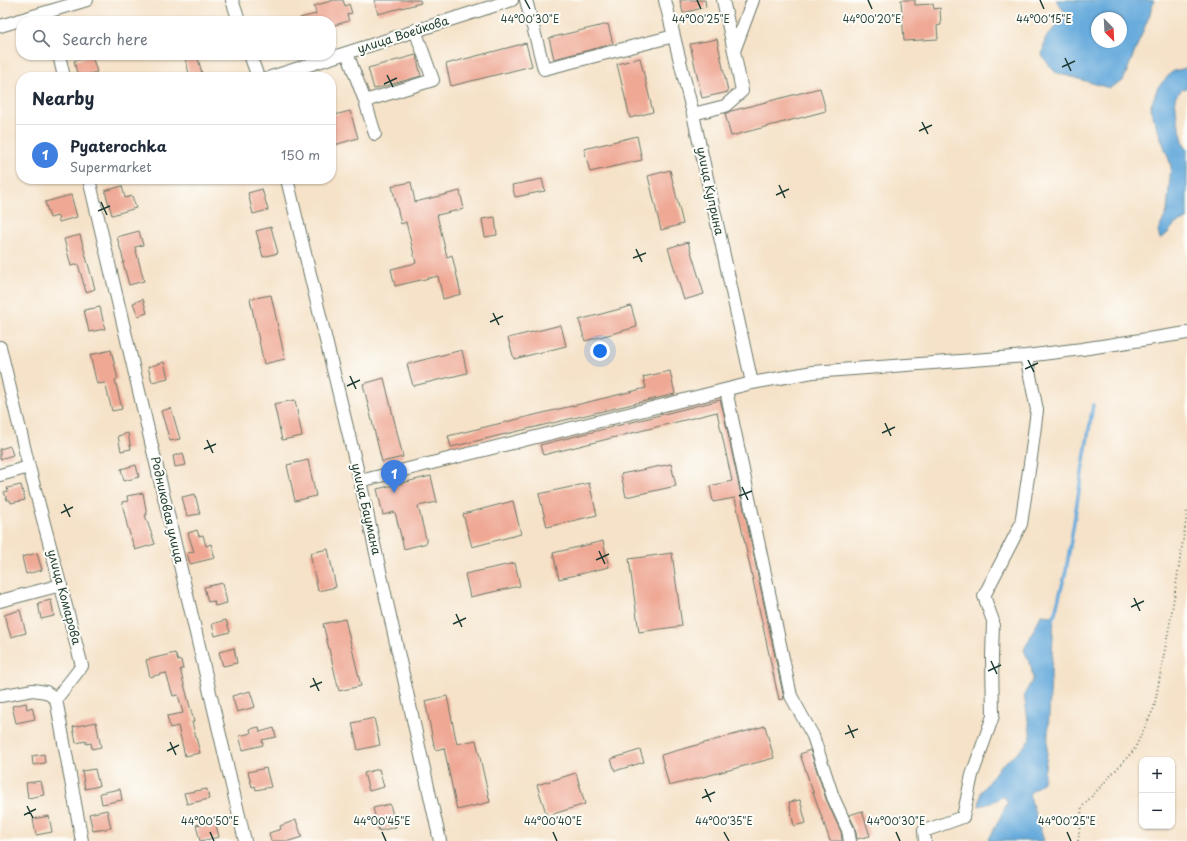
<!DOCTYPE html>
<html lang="en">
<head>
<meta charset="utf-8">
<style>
	:root { --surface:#fff; --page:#f2f2f3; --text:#1f2937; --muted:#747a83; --line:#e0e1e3; --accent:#d1495b }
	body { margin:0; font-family:"Playpen Sans",sans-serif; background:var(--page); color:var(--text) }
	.controls { position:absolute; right:12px; bottom:12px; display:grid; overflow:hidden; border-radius:8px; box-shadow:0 1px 3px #0004 }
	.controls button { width:36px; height:36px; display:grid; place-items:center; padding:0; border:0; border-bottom:1px solid var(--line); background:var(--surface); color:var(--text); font:20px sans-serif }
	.compass { position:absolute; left:1091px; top:12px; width:36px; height:36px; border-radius:50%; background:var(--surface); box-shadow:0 1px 3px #0004; rotate:156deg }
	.you { position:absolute; left:600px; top:351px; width:14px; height:14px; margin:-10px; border:3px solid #fff; border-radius:50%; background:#1a73e8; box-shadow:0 0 0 6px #1a73e833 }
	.badge { display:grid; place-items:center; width:26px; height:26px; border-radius:50%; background:var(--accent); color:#fff; font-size:13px; font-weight:700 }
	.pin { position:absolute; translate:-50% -33px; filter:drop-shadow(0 1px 2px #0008) }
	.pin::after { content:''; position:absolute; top:21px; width:14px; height:12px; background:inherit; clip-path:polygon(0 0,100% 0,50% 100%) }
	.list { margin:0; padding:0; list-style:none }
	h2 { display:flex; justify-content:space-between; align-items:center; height:52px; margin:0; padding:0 16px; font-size:17px }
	h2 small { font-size:13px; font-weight:400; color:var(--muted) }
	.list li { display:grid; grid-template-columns:26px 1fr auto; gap:12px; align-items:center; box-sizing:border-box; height:60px; padding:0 16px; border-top:1px solid var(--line) }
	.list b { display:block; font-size:15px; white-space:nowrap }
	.list p { margin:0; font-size:13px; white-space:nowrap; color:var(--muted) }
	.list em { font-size:13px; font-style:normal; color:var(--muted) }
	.icon { flex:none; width:22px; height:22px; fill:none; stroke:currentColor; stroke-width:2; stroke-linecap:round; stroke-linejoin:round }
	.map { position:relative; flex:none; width:1187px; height:841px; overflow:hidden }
	.search { position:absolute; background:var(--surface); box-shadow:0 1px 3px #0004; left:16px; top:16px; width:320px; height:44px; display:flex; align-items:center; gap:10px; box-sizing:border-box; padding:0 14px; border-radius:16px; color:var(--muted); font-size:15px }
	.panel { position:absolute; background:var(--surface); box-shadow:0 1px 3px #0004; left:16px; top:72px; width:320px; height:112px; border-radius:16px }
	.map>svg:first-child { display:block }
	.water { fill:#67abdc; stroke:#437488; fill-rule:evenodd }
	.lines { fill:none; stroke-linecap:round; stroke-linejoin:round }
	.stream { stroke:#67abdc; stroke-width:3.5 }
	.building { fill:#efa894 }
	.minor-casing { stroke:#6a7768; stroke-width:14 }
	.path { stroke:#6a7768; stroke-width:2; stroke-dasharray:1 3; stroke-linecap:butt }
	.minor { stroke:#fff; stroke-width:12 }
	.ticks { fill:none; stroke:#1f3d34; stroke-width:1.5 }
	.labels { text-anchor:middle; stroke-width:4; stroke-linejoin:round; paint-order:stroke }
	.street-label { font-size:12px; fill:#1f3d34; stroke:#fdfcf7 }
	.ticks-label { font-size:10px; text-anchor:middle; fill:#1f3d34; stroke:#fdfcf7; stroke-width:4; stroke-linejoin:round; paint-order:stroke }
</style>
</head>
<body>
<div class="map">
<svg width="1187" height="841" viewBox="0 0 1187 841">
	<rect width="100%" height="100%" fill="#fdfcf7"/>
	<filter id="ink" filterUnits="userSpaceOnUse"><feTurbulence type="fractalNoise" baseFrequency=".025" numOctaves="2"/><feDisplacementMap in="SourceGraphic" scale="8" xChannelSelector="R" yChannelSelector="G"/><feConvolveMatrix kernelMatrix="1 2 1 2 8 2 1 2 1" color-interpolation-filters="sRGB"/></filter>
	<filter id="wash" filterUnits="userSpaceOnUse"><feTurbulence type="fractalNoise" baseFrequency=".012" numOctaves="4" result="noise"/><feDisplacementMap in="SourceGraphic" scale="16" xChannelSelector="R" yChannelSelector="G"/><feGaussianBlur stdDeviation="0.9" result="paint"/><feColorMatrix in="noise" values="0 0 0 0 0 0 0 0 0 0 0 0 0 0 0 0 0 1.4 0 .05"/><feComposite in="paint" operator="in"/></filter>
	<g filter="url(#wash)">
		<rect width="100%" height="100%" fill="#f5e2c8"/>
		<path class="water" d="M1056 0H1154L1150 14 1123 81 1109 88 1055 72 1042 56 1045 39 1066 14ZM1097 18H1121V42H1097Z
			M1187 68V88L1183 89 1175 97 1177 117 1184 145 1187 149V219L1175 224 1167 234 1160 239 1158 231 1167 212 1171 165 1150 108 1158 87 1173 71Z
			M1041 615 1054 616 1047 754 1043 782 1029 794 1044 841H988L1008 802 1003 796 991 803 979 806 981 792 1000 766 1019 752 1031 738 1024 695 1033 679 1031 666 1024 650Z"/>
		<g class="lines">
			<path class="stream" d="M1053 620 1066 571 1093 405"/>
		</g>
		<g id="blocks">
			<path class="building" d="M334 0H343L345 6 349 4 352 13 347 14 349 21 331 26V21H300V18L316 14 314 6Z
				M374 0H420L421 3 378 14Z
				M680 0H705L706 7 683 13Z
				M901 0H915V5L933 4 934 9 940 8 941 25 937 26 938 39 904 41Z
				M608 24 613 44 554 59 549 38Z
				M717 39 728 92 702 98 690 44Z
				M526 43 532 66 451 86 446 64Z
				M184 55H197L203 77H190Z
				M416 55 421 76 374 89 368 68Z
				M92 56 97 72 78 77 74 61Z
				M640 58 653 112 630 118 617 64Z
				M820 88 826 111 731 136 725 114 731 111Z
				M350 111 358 138 331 146V116Z
				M637 136 642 160 590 172 584 149Z
				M670 170 683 224 661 230 648 176Z
				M542 179 545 191 515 197 512 185Z
				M411 182 415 202 460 191 464 209 437 215 447 257 452 255 461 294 443 299 438 276 395 286 391 269 416 263 406 222 401 224 392 186Z
				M122 186 125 198 132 196 136 208 112 215 105 191Z
				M262 189 268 210 253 214 248 193Z
				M71 195 77 217 59 222 58 216 50 218 45 202Z
				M495 217 497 235 485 237 482 219Z
				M271 227 278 253 263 257 256 231Z
				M139 231 143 245 135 247 144 281 129 285 123 263 124 262 117 237Z
				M80 235 95 289 86 292 78 264 71 266 64 239Z
				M688 242 704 294 684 300 668 248Z
				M271 295 285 359 264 364 250 299Z
				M143 299 147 313 138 316 133 303Z
				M631 306 637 327 585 341 579 320Z
				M100 307 105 329 89 332 84 310Z
				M561 325 566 346 514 359 508 338Z
				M111 350 118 379 115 380 122 409 112 411 105 383 97 384 90 355Z
				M462 350 467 373 413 386 407 364Z
				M164 362 168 378 152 382 148 367Z
				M670 371 675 394 451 447 448 436 646 388 643 377Z
				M384 378 403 457 382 462 363 384Z
				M295 400 302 436 282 440 274 404Z
				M720 400 723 410 784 699 779 700 735 498 713 502 710 486 732 481 717 412 543 455 540 445Z
				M171 408 180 439 170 441 161 411Z
				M128 433 131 449 121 451 118 436Z
				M10 446 13 455 0 459V449Z
				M183 453 186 465 175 467 173 456Z
				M308 460 316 496 295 501 287 465Z
				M671 464 676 486 626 497 621 474Z
				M136 465 139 477 124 481 121 469Z
				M431 476 437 502 418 506 427 543 404 549 395 512 383 515 377 489Z
				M589 483 597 515 547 527 539 494Z
				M21 485 25 500 11 503 10 500H7L4 492 8 491 7 488Z
				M143 493 147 515H145L155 544 135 550 127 525 122 502 128 501 127 496Z
				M195 494 200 514 187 516 182 497Z
				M513 501 521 534 472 547 463 514Z
				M197 530 199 536 203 535 206 546 211 544 215 558 190 564 187 553 194 552 188 533Z
				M603 541 609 567 559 579 553 553Z
				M328 549 336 587 318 591 310 553Z
				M37 553 42 570 26 574 22 557Z
				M672 553 682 626 639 632 629 559Z
				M515 563 520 586 470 597 465 574Z
				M223 583 227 603 215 606 214 601 208 602 204 587Z
				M51 600 54 616 41 619 38 603Z
				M20 610 26 633 11 637 4 615Z
				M345 619 361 686 339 691 323 624Z
				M226 620 230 632 215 636 212 624Z
				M234 648 237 663 223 666 219 652Z
				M175 653 178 661 181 660 183 669H180L194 722H192L200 753 185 756 178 726 170 728 167 716 183 713 178 695 173 696 166 673 150 677 146 660Z
				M250 691 255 707 237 712 232 696Z
				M447 696 457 744 476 740 490 802 457 810 444 748 435 750 425 701Z
				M26 703 27 709 32 707 35 719 16 723 12 706Z
				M374 718 380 745 358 750 352 723Z
				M96 722 101 747 92 749 91 743 86 744V741L76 743 73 727Z
				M765 726 774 758 669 786 661 755Z
				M259 727 260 732 274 728 276 737 262 740 263 745 243 750 239 736 251 733 250 729Z
				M640 750 644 762 615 771 611 759Z
				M810 750 826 799 841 832 842 841H830L800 754Z
				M44 754 45 763 33 765 32 756Z
				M266 768 271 787 256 790 255 786 252 787 248 772Z
				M95 769 99 786 85 789 82 771Z
				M379 769 384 787 369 791 364 773Z
				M576 773 585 804 547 816 537 785Z
				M41 781 44 795 28 798 26 783Z
				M120 789 122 800 102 804 100 793Z
				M207 789 209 799 187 804 184 793Z
				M800 800 806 823 794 826 789 802Z
				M390 804 396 827 379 831 373 808Z
				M107 810 111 828 93 831 89 814Z
				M862 811 870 836 857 839 855 827 849 815Z
				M49 816 52 832 36 835 33 819Z
				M296 820 302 837 289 841H271L269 833 281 829 280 826Z
				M215 821 219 837 200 841 196 825Z"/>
		</g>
	</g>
	<g filter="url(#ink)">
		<use href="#blocks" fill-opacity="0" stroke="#6a7768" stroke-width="1"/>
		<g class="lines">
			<g class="minor-casing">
				<path id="minor" d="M232 0 239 21
					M526 0 544 69 674 36
					M665 0 693 114 752 383
					M723 0 734 51 753 0
					M0 26 87 0
					M347 53 365 101 433 80 415 30
					M59 55 64 77
					M250 55 258 77
					M271 77 512 0
					M365 101 375 134
					M693 114 725 106 742 91 734 51
					M89 179 245 841
					M287 179 360 481 440 841
					M0 347 29 467 82 666 56 699 82 841
					M726 390 791 696 813 736 833 797 848 830 850 841
					M0 475 29 467
					M360 481 752 383 813 372 1026 356 1082 349 1187 333
					M0 601 61 585
					M0 696 33 690 46 692 56 699
					M925 841 924 831 963 817 972 775 993 716 992 658 993 621 984 596 1021 524 1031 457 1037 410 1026 356"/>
			</g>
			<path class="path" d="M1078 841 1082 807 1134 750 1154 708 1171 617 1186 521 1187 510"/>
			<use href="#minor" class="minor"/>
		</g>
	</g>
	<path class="ticks" d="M525 0 530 9M697 0 701 9M868 0 872 9M1040 0 1044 9M1065 58 1071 71M1062 67 1075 61M387 75 393 87M384 84 397 78M922 122 928 134M919 131 932 125M779 185 785 198M776 195 789 189M101 202 107 215M98 211 110 206M636 249 642 262M633 258 646 253M493 313 499 325M490 322 503 316M1028 360 1034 372M1025 369 1038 363M350 376 356 389M347 386 360 380M885 423 891 436M882 433 895 427M207 440 213 453M204 449 216 444M742 487 748 500M739 496 752 491M64 504 70 517M61 513 73 507M599 551 605 564M596 560 609 554M1134 598 1140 611M1131 607 1144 601M456 614 462 627M453 624 466 618M991 661 997 674M988 671 1001 665M313 678 319 691M310 687 322 682M848 725 854 738M845 734 858 729M170 742 176 755M167 751 179 745M705 789 711 802M702 798 715 792M27 806 33 818M24 815 36 809M210 832 214 841M382 832 386 841M553 832 557 841M724 832 729 841M896 832 900 841M1067 832 1071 841"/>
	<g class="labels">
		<g class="street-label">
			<text transform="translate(403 35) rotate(-18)" y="4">улица Воейкова</text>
			<text transform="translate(710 191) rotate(78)" y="4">улица Куприна</text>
			<text transform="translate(366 509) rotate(77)" y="4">улица Баумана</text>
			<text transform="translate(167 510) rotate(77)" y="4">Родниковая улица</text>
			<text transform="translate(64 597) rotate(75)" y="4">улица Комарова</text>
		</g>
	</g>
	<g class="ticks-label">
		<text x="530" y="23">44°00'30"E</text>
		<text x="701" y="23">44°00'25"E</text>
		<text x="872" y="23">44°00'20"E</text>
		<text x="1044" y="23">44°00'15"E</text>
		<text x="210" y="825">44°00'50"E</text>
		<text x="382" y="825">44°00'45"E</text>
		<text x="553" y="825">44°00'40"E</text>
		<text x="724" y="825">44°00'35"E</text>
		<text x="896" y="825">44°00'30"E</text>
		<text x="1067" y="825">44°00'25"E</text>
	</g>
</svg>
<div class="controls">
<button>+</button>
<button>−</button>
</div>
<svg class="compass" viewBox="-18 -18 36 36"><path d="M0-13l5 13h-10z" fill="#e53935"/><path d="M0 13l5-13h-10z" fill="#747a83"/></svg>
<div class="you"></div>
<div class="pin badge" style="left:394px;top:493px;background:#3f7fe0">1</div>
<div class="search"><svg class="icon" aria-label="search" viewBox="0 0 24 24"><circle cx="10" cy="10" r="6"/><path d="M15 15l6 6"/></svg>Search here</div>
<section class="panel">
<h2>Nearby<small></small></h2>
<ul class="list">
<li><span class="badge" style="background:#3f7fe0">1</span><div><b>Pyaterochka</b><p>Supermarket</p></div><em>150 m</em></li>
</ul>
</section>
</div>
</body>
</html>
